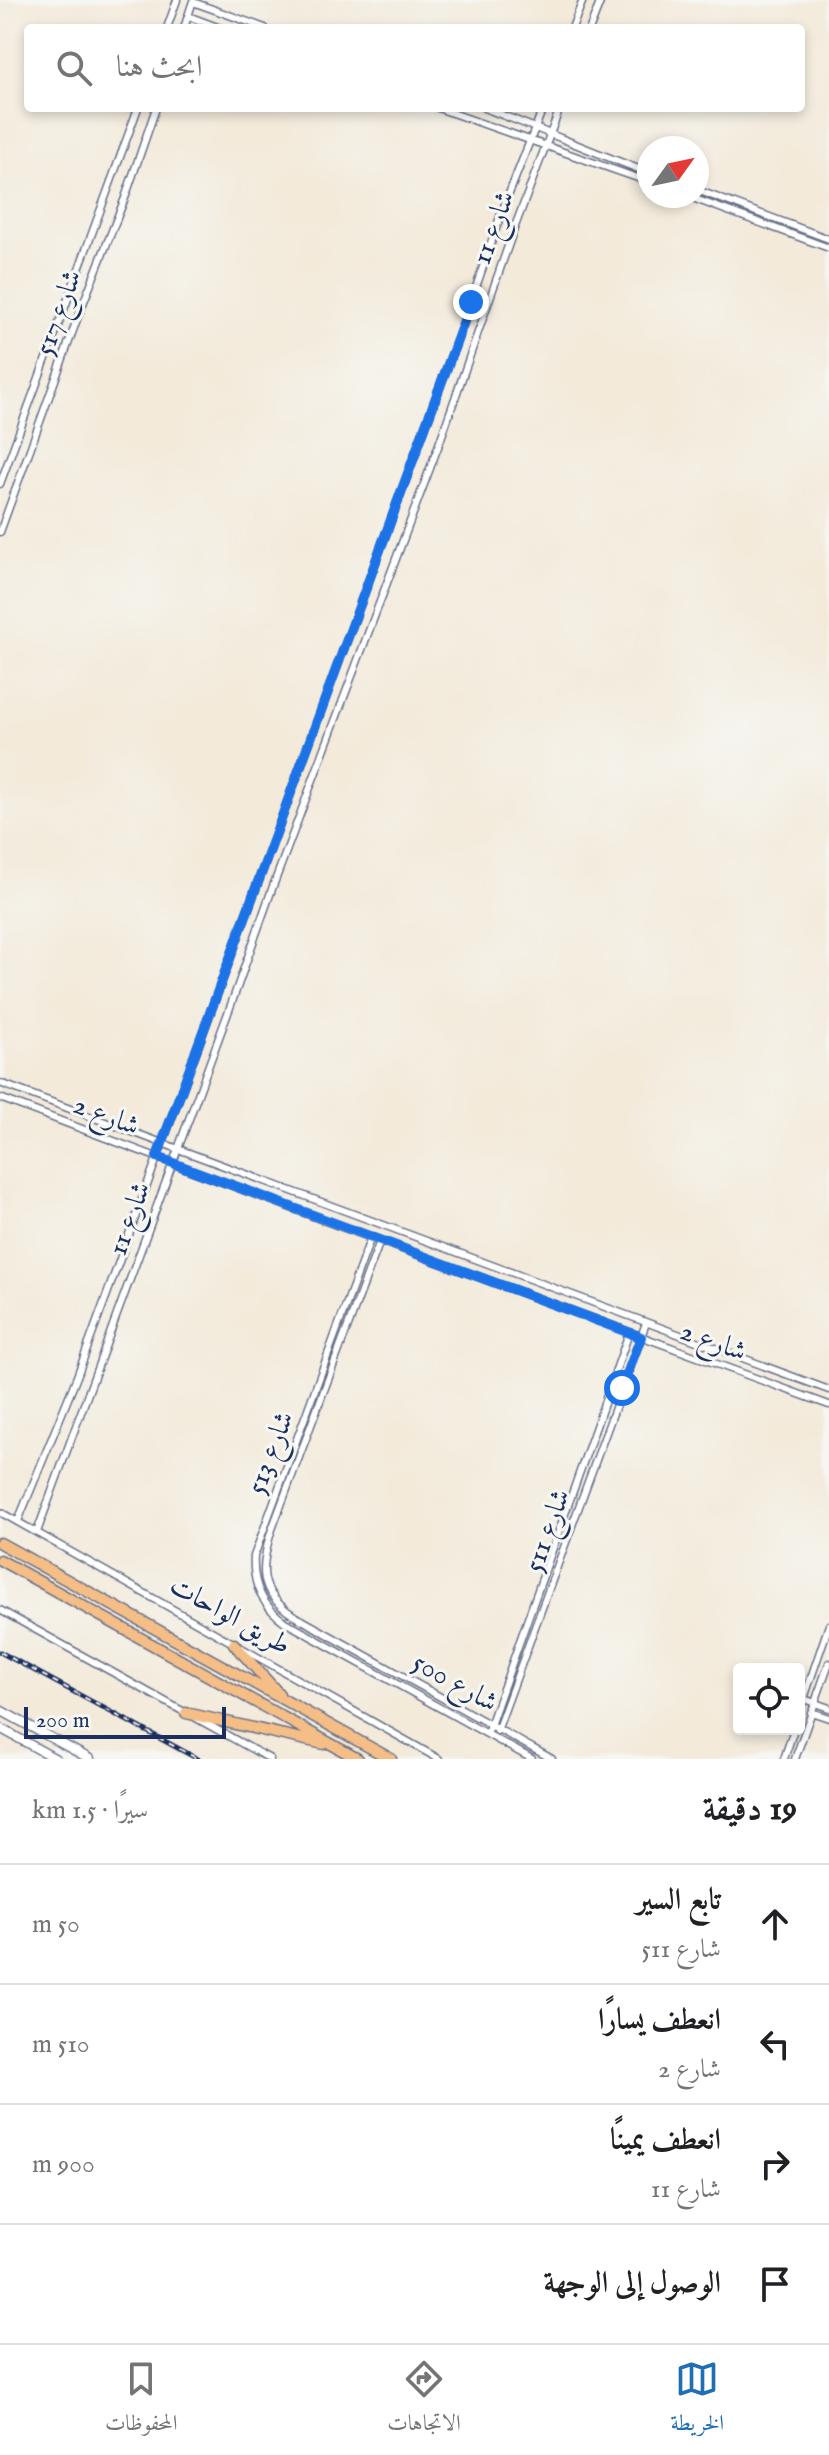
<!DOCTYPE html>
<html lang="ar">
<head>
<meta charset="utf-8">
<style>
	:root { --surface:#fff; --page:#f6f6f6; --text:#202124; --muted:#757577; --line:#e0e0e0; --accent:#1f6fb2 }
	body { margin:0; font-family:"IM FELL English",Amiri,serif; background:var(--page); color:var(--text); direction:rtl }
	.controls { position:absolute; right:24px; bottom:24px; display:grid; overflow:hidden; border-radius:8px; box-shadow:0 4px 12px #0003 }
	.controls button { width:72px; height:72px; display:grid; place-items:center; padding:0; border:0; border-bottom:2px solid var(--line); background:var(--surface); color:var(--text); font:40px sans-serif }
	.compass { position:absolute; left:637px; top:136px; width:72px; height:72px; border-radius:50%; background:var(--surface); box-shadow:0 4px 12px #0003; rotate:57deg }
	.scale { position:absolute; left:24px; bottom:20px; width:202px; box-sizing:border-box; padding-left:8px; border:4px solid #1b2f5e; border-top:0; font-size:22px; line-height:28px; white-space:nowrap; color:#1b2f5e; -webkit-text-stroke:6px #f6f6f2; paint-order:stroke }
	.stop { position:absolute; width:24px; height:24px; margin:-18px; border:6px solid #1a73e8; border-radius:50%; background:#fff }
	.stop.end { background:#1a73e8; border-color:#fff; box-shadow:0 2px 8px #0008 }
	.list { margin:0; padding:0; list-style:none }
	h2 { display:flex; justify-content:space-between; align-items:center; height:104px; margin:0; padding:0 32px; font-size:34px }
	h2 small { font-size:26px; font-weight:400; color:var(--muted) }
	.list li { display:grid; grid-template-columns:52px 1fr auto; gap:24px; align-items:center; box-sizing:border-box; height:120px; padding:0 32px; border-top:2px solid var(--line) }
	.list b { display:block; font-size:30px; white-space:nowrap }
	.list p { margin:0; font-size:26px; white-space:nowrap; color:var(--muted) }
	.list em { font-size:26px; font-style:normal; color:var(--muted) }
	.icon { flex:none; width:44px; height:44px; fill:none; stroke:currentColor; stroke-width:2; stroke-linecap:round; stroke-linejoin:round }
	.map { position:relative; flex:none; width:829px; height:1759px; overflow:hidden; direction:ltr }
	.search { position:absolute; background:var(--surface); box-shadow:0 4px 12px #0003; left:24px; right:24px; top:24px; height:88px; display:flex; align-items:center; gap:20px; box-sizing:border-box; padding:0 28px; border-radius:8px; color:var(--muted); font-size:30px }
	.sheet { height:584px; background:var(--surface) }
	nav { display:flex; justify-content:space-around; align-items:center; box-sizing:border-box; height:112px; border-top:2px solid var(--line); background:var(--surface); font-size:22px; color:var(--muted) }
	nav a { display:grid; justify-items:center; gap:4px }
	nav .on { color:var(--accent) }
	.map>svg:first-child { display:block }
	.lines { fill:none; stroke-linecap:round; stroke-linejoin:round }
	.minor-casing { stroke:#677089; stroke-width:9 }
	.tertiary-casing { stroke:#677089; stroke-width:11 }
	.trunk-casing { stroke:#677089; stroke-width:13 }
	.minor { stroke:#fff; stroke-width:6 }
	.tertiary { stroke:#fff; stroke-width:8 }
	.trunk { stroke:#f6be87; stroke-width:10 }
	.rail-casing { stroke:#1b2f5e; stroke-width:5 }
	.rail { stroke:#f6f6f2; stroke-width:2; stroke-dasharray:6; stroke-linecap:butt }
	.route { stroke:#1a73e8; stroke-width:10 }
	.labels { text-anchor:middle; stroke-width:6; stroke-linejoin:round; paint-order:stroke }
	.street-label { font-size:28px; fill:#1b2f5e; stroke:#f6f6f2 }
</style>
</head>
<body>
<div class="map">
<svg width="829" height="1759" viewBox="0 0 829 1759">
	<rect width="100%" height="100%" fill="#f6f6f2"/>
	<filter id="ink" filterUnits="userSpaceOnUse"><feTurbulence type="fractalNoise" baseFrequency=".0125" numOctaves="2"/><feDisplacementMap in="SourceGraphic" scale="16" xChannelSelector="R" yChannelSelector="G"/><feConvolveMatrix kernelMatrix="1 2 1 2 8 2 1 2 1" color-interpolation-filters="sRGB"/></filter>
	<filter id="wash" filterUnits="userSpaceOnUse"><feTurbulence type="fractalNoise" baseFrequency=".006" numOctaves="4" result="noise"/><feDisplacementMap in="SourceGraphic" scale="32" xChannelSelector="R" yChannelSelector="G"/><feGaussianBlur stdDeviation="1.8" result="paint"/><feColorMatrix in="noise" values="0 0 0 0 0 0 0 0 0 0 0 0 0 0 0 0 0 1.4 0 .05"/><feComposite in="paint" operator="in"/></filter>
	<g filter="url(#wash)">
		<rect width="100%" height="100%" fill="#f3eada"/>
	</g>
	<g filter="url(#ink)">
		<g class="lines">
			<g class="minor-casing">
				<path id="minor" d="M193 2 265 28
					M188 16 220 28
					M167 28 177 0
					M184 28 193 1
					M572 28 583 0
					M590 28 601 0
					M438 108 649 182
					M484 108C540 129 593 152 649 173
					M697 190 829 239
					M687 196 829 248
					M0 484 138 108
					M0 532 79 314 125 198 156 108
					M0 1083 829 1390
					M0 1098 331 1223 829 1405
					M371 1237 254 1556C252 1584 262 1606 285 1622L532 1759
					M380 1241 271 1532C260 1568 258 1592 293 1615L552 1759
					M0 1512 439 1759
					M18 1521 76 1379 471 302 501 214 543 108
					M37 1532 232 1002 272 889 438 447 514 229 560 108
					M0 1610 186 1713
					M804 1699 829 1708
					M811 1712 829 1718
					M799 1713 829 1625
					M196 1718 270 1759
					M497 1731 646 1323
					M487 1734 629 1333
					M784 1759 794 1729
					M795 1759 829 1663"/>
			</g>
			<g class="tertiary-casing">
				<path id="tertiary" d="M0 1710 90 1759
					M0 1728 56 1759"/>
			</g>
			<g class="trunk-casing">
				<path id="trunk" d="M0 1543 391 1759
					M0 1560 358 1759
					M234 1644 279 1694
					M186 1713 324 1744"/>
			</g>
			<use href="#minor" class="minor"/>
			<use href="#tertiary" class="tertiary"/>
			<use href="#trunk" class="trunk"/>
			<g class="rail-casing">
				<path id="rail" d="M0 1652 198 1759"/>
			</g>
			<use href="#rail" class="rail"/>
		</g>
	</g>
	<g class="lines" filter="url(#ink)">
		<path class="route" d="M471 302 157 1157 641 1337 622 1388"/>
	</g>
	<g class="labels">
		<g class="street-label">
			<text transform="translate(492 227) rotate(-70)" y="10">شارع 11</text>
			<text transform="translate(57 312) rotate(-70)" y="10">شارع 517</text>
			<text transform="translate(107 1114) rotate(21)" y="10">شارع 2</text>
			<text transform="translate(128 1218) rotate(-70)" y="10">شارع 11</text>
			<text transform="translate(714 1340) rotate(20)" y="10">شارع 2</text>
			<text transform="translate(269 1452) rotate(-69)" y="10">شارع 513</text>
			<text transform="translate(546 1530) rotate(-70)" y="10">شارع 511</text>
			<text transform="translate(231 1614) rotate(29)" y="10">طريق الواحات</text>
			<text transform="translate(456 1681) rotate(29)" y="10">شارع 500</text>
		</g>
	</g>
</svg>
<div class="controls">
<button><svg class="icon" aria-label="locate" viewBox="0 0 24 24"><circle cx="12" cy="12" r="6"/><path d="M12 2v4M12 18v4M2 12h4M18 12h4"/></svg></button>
</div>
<svg class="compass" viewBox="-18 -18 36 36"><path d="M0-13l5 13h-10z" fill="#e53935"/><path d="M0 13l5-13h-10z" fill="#757577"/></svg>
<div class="scale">200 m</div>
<div class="stop" style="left:622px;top:1388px"></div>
<div class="stop end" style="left:471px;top:302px"></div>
<div class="search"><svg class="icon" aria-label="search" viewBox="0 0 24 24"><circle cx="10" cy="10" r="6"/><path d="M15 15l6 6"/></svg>ابحث هنا</div>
</div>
<section class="sheet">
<h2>19 دقيقة<small>سيرًا · 1.5 km</small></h2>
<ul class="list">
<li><svg class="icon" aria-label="ahead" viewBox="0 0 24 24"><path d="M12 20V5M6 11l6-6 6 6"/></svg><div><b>تابع السير</b><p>شارع 511</p></div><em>50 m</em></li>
<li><svg class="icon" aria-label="left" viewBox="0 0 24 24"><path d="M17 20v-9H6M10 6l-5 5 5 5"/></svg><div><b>انعطف يسارًا</b><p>شارع 2</p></div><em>510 m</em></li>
<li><svg class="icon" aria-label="right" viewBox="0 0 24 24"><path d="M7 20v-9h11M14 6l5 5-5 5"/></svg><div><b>انعطف يمينًا</b><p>شارع 11</p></div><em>900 m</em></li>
<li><svg class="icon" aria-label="arrive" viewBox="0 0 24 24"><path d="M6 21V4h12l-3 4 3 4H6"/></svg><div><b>الوصول إلى الوجهة</b></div></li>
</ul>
</section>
<nav>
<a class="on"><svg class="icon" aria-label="map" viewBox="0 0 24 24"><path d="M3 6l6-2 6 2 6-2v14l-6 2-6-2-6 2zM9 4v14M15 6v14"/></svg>الخريطة</a>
<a><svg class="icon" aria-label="directions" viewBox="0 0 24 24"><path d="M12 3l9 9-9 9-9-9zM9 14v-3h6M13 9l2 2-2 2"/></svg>الاتجاهات</a>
<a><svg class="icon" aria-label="saved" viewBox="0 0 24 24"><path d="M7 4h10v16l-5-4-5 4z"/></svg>المحفوظات</a>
</nav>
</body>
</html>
